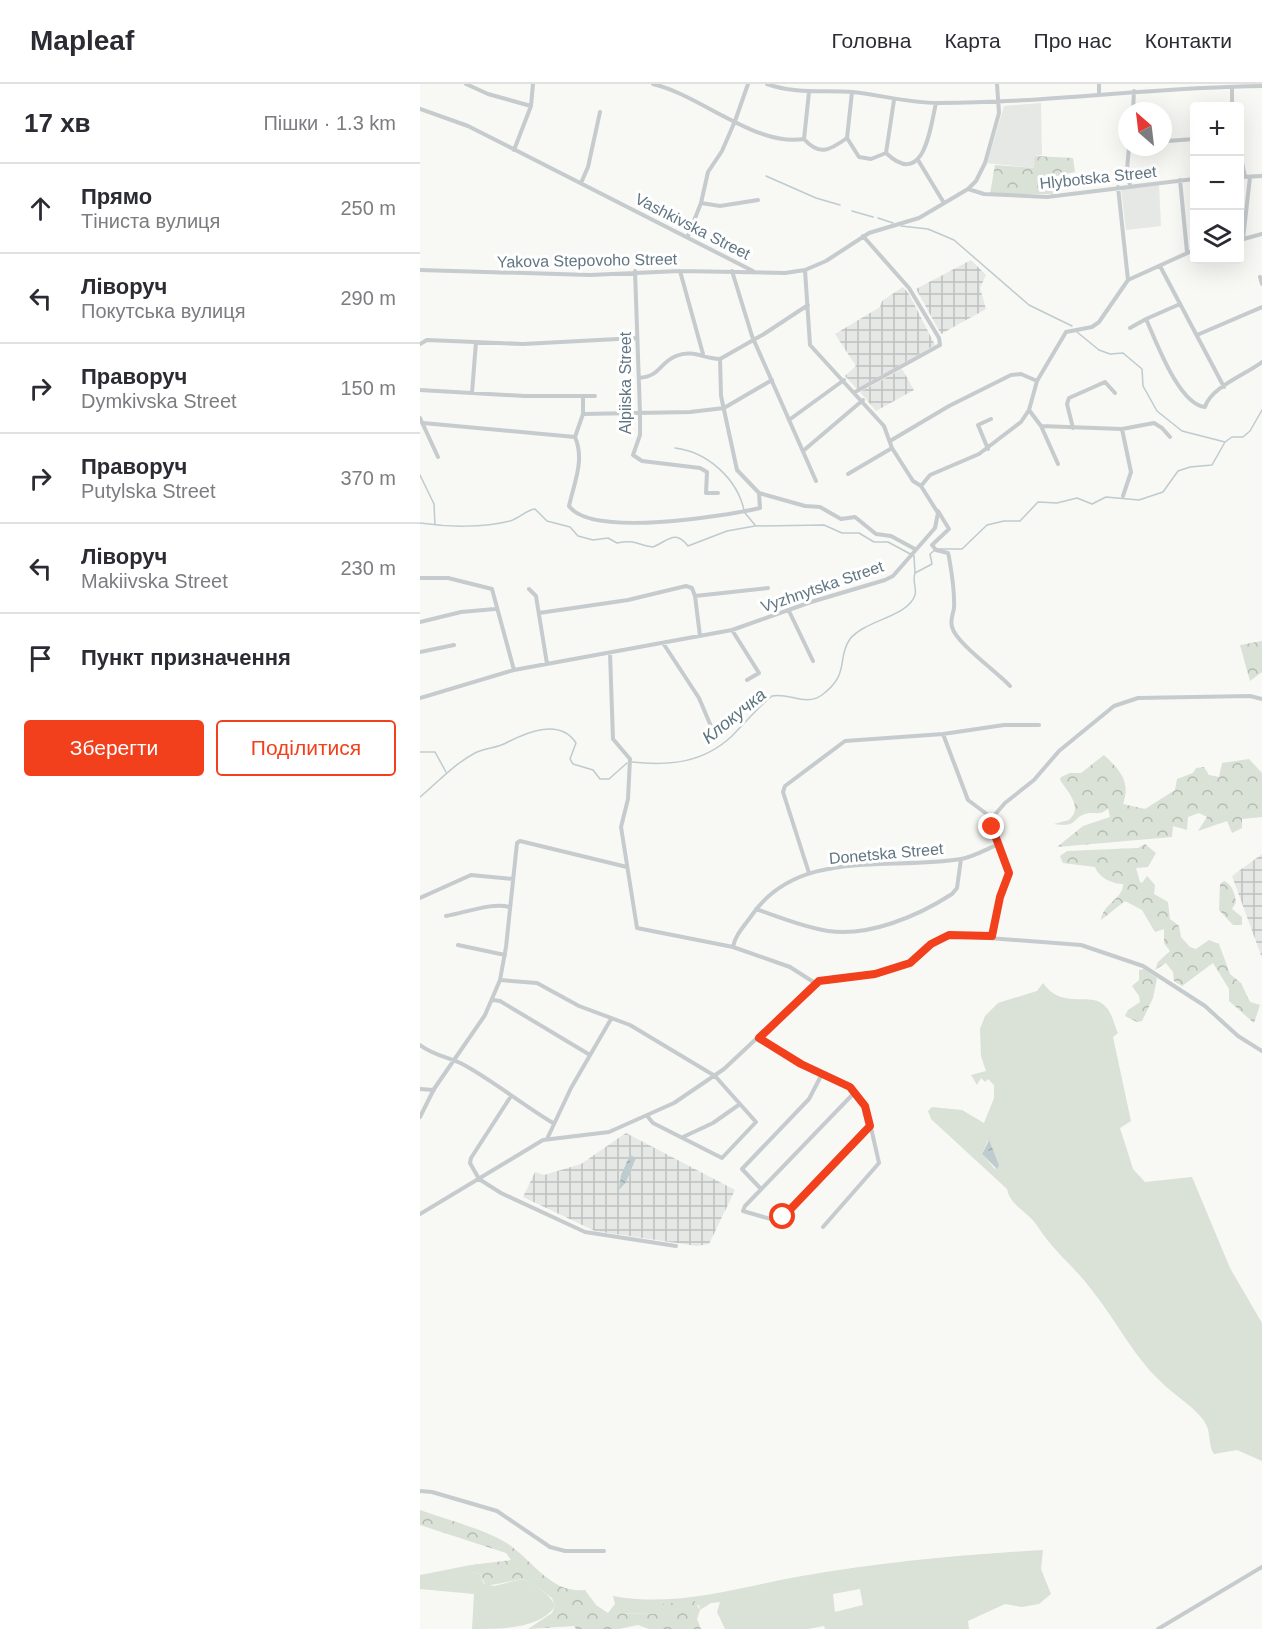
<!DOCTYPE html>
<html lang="uk">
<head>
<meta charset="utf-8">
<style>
	:root { --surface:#fff; --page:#f7f7f7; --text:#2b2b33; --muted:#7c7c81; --line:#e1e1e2; --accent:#f23f1c }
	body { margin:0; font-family:Helvetica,sans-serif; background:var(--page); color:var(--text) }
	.controls { position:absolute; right:18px; top:18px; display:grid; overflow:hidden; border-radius:6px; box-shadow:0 6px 24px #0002 }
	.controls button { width:54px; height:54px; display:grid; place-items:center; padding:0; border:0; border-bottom:2px solid var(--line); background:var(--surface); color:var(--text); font:30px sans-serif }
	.compass { position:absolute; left:698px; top:18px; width:54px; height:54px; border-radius:50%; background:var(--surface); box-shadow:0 6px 24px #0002; rotate:332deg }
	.stop { position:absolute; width:18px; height:18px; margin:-14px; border:4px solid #f23f1c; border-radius:50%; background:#fff }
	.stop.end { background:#f23f1c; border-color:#fff; box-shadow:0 2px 6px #0008 }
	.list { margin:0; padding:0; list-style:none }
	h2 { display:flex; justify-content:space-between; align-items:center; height:78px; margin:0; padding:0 24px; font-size:26px }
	h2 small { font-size:20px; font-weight:400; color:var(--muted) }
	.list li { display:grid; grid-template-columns:39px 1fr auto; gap:18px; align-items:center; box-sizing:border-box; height:90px; padding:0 24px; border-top:2px solid var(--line) }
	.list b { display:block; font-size:22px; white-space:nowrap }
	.list p { margin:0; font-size:20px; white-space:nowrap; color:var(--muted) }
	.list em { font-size:20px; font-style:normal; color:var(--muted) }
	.actions { display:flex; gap:12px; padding:18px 24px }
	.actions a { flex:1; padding:14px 0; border:2px solid var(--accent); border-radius:6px; text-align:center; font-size:21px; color:var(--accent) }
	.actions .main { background:var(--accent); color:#fff }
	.icon { flex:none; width:33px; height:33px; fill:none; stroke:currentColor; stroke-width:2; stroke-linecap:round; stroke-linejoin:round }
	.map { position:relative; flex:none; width:842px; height:1545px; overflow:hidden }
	header { display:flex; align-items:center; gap:36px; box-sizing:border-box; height:84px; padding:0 30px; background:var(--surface); border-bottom:2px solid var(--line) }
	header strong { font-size:28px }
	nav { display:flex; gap:33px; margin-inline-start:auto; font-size:21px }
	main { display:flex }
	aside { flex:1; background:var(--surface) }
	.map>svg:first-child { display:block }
	.built { fill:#e6e8e6 }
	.industrial { fill:url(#industrial-grid) }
	.grass { fill:#dae1d6; fill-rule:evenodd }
	.forest { fill:url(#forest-crowns) }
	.water { fill:url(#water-ripples) }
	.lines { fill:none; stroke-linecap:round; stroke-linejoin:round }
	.stream { stroke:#becbcf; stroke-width:1.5 }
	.minor { stroke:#c6cbce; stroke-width:4 }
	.route { stroke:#f23f1c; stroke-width:8 }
	.labels { text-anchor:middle; stroke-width:6; stroke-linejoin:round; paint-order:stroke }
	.street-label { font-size:16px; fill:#617683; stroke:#fff }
	.water-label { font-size:18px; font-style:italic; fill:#5b767d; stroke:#fff }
</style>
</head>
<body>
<header>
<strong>Mapleaf</strong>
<nav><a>Головна</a><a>Карта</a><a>Про нас</a><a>Контакти</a></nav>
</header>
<main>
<aside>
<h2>17 хв<small>Пішки · 1.3 km</small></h2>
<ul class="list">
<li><svg class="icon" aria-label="ahead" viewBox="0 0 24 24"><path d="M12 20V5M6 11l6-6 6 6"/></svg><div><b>Прямо</b><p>Тіниста вулиця</p></div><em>250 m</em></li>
<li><svg class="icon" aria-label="left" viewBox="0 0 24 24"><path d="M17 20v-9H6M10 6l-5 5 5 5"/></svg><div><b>Ліворуч</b><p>Покутська вулиця</p></div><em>290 m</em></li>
<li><svg class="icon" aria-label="right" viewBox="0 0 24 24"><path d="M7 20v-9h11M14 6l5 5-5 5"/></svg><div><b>Праворуч</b><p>Dymkivska Street</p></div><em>150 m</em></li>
<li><svg class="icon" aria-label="right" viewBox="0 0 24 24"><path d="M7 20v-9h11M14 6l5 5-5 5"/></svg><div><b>Праворуч</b><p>Putylska Street</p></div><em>370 m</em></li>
<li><svg class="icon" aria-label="left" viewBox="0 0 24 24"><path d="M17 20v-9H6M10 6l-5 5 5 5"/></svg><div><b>Ліворуч</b><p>Makiivska Street</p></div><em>230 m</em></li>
<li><svg class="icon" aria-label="arrive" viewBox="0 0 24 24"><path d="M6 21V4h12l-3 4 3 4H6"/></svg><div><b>Пункт призначення</b></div></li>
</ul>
<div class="actions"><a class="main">Зберегти</a><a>Поділитися</a></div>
</aside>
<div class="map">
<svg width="842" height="1545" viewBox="0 0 842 1545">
	<defs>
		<pattern id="industrial-grid" width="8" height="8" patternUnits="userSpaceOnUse" patternTransform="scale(1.5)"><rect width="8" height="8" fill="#e6e8e6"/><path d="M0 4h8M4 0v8" fill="none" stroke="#bec1c0"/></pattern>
		<pattern id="forest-crowns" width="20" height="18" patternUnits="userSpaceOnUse" patternTransform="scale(1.5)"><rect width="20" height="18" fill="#dae1d6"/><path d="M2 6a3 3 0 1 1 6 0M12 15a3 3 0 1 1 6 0" fill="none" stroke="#b4bbb3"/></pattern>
		<pattern id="water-ripples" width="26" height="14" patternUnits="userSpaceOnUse" patternTransform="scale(1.5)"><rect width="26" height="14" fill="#becbcf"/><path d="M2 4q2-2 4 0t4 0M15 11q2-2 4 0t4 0" fill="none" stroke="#9ea9ad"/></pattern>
	</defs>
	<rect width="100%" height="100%" fill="#f8f8f5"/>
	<path class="built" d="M621 19 622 71 615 72V84L567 79 584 22Z
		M739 101 741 142 706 146 701 104Z"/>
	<path class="industrial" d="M551 176 566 191 560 204 566 225 521 250 496 205Z
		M483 203 489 210 515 261 437 305 425 292 436 282 415 250 460 223 462 217Z
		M482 285 494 306 456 327 440 308Z
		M842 770V874L812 792Z
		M206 1049 315 1106 289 1160 277 1162 175 1147 103 1113 115 1088 124 1091 161 1080Z"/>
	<path class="grass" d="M623 899C642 927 672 906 686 923 692 929 694 941 698 949L693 953 711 1037 700 1044 713 1085 725 1098 772 1093 810 1184 842 1239V1377L817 1366 794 1370C787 1360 793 1346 781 1333 769 1319 753 1310 740 1297 713 1271 697 1238 674 1209 657 1185 634 1168 618 1143 608 1127 591 1123 587 1105L511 1035 508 1027 512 1023 542 1026 564 1039 574 1014V1001L568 995 565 998 561 994 557 1001 551 991 566 987 561 972 560 945 565 932 578 919 617 907ZM568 1056 579 1081 575 1085 562 1070Z
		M623 1466 621 1485 631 1510 619 1520 602 1523 585 1520 548 1537 549 1545H405L404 1542 388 1545H305L297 1528 300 1518 291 1519 280 1526 279 1521 242 1530 188 1529 195 1520 193 1512C259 1524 318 1503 382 1492 462 1478 542 1471 623 1466ZM440 1505 443 1521 415 1528 413 1510Z
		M51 1481V1488L60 1490 64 1500 74 1502 103 1495C115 1502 129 1508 135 1522 121 1545 80 1545 52 1545L54 1510 0 1505V1491Z"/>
	<path class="forest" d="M615 72 653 74 655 88 631 93 633 110H570L575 81 614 84Z
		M842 557V588L830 597 820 561Z
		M684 671C700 686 711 698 703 720L725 725 755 706 757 695 773 689 776 684 784 683 789 691 799 693 802 679 829 675 842 689V733L822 735V744L812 749 807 737 778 747 787 733 779 729 768 733 767 746 753 742 752 753 637 763 663 742 690 733 688 724C680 733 675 727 665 730 652 734 658 744 634 740L649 736C663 724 649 709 640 696L641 693 650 689H661Z
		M725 760 736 769 728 783 716 784 720 798 722 799 727 792 735 801 734 810 748 818 750 835 759 842 761 853 770 863 776 865 789 856 799 860 810 890 821 899 830 918 840 921 834 939 809 917V905L793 879 762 902 754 897 753 888 746 879 735 886 738 878 750 867 744 859V845L735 848 722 826 705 817 681 836C682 820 704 814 703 800 693 800 679 794 675 783L643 779 640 772 647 767 718 764Z
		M804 797C812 800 815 810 816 818L812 825 822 833V841H813L799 826 800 800Z
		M724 885 737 894 733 914 722 937 717 938 705 932 708 926 720 918 719 912 712 902 719 896V886Z
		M0 1426C25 1435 71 1447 91 1462 114 1479 133 1510 165 1506L176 1521 188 1529 242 1530 243 1520 274 1516 280 1526 277 1535 281 1545H229L218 1541 199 1545H156L154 1542 108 1545 132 1529 135 1522 132 1514 120 1505 103 1495 66 1502 60 1490 51 1488V1481L91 1476 86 1469 0 1441Z"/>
	<path class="water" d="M569 1056 579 1081 577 1085 562 1070Z
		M210 1071 216 1074 206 1098 199 1106 201 1091Z"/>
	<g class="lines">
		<path class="stream" d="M346 92 396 114 420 121
			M432 127 453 133
			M458 134 473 139
			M481 142 508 145 534 156 609 221 652 242
			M657 248 679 266 690 270 703 269 722 285 723 302 737 327 762 347 805 358
			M255 364C288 368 317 395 324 426
			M0 391 14 420 15 441
			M325 429 335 441
			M0 439C27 443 63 444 90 437 100 434 106 426 115 425L127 437 150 443 158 452 173 456 188 454 197 459C216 455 217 461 233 463 248 457 255 445 268 462L307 447 335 442 404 441 422 449H439L454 458H468L494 472 495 489
			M0 668H15L26 688
			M212 678C250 682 283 679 312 652 326 638 337 624 352 612 369 608 385 623 402 611 431 589 416 575 430 555 445 536 488 533 495 511 497 504 492 497 495 489L512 480 510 470 516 465H542L567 441 584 437H600L618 418 637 419 657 414 672 420 686 413 719 416 743 408 758 387 770 383 792 381 805 358 812 353H823L830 347 842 326
			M0 713C18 698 34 680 55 669 65 664 77 664 86 659 107 648 140 634 156 659L150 675 153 680 173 686 180 695H189L207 679"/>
		<path class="minor" d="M46 0 68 10 111 22
			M233 0C280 11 336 63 384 55L389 8
			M347 0C375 10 403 6 433 8 461 11 489 19 518 19 626 19 734 3 842 2
			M812 3V22
			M679 9V0
			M0 25 48 42 333 187
			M713 27 714 7
			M743 45 747 57 774 55
			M427 54 439 73 451 75 466 69 474 16
			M384 55C399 72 409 67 427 54L432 8
			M709 63 707 86 710 101
			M94 66 111 22 113 0
			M466 69C504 105 510 45 516 19
			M820 69 825 93
			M498 76 524 119
			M820 93 842 92
			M760 96 767 168
			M161 99 168 83 180 28
			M698 103 708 196
			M548 105 564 110 627 113 774 95
			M281 119 300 122 338 116
			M268 152 281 119 288 88 302 67 315 37 328 0
			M823 155 830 93
			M820 156 842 150
			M740 182 804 303
			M0 186 170 191 260 187 365 189 385 186 406 177 449 149 499 134 548 105 556 97 565 79 579 29 577 0
			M385 186 390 261 464 342 472 364 493 397 501 402
			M215 187 220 329V351L213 371 222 377 280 384 287 388 286 409H298
			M260 187 283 270
			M312 187 332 252 396 397
			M840 193 842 200
			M760 220 726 235C736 257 759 321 785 323 791 303 825 291 842 278
			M710 244 726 235
			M777 251 842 223
			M0 260 7 256 103 260 217 254
			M300 275 301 312 317 386 339 409 385 422 400 423 421 435 435 433 456 450 471 452 495 465
			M219 294C241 292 239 279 256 272 273 265 284 275 300 275L344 250 388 221
			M0 306 105 312H175
			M435 308 520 261 519 254 489 204 443 152
			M52 309 56 258
			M609 326 621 342 638 380
			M163 330V313
			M0 334 18 373
			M369 336 424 296
			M3 339 155 353 163 330 270 328 304 324 352 296
			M621 342 702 345 734 339 742 344 750 353
			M653 344 647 320 649 314 685 298 695 309
			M702 345 711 388 703 412
			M155 353C165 376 154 399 149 422 171 454 305 432 340 424L339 409
			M470 357 529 322 591 291 601 290 617 297
			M568 365 558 341 571 335
			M383 367 443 316
			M428 390 472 364
			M518 427 529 445 512 461 516 466 528 469 529 473C532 490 535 507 534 524 533 531 530 535 532 543 536 559 576 587 590 602
			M0 494H28L72 505 94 586
			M109 505 116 512 127 580
			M275 512 280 552
			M369 527 393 577
			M119 529 208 516 266 502 272 504 275 512 348 504
			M0 538 41 528 75 525
			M312 546 339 589 327 596
			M243 559 279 614 293 647
			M0 568 34 561
			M190 569 193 655 210 675 208 715 201 743 217 844 313 863 370 883 395 899
			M0 614 94 586 312 546 391 518 465 496 473 492 515 444 518 429 501 402 510 391 559 370 601 338 609 326 617 297 646 248 672 243 679 238 708 196 774 166
			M523 650 548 716 572 734
			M389 789 363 708 365 702 425 657 523 650 584 641H619
			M0 814 51 791 93 795
			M336 825C359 833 383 843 408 847 449 853 498 832 532 810L537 804 541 775
			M26 832C44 829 73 818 89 823
			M572 852 580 813 589 789 572 743V734L585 719 614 696 639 667 694 622 718 614 830 612 842 615
			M38 861 85 871
			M313 863C315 851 325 841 332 831 379 763 470 787 541 775 553 773 567 765 579 760
			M80 896 86 863 97 759 100 757 207 783
			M73 916 80 917 170 971
			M339 954 377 977 434 1006 447 1026 459 1079 403 1143
			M0 961C16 973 31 973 46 982 76 999 103 1021 133 1039
			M0 1005 14 1006
			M435 1008 325 1122 323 1127 354 1136 361 1134 451 1042
			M91 1012 51 1074 50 1079 59 1095 81 1109 165 1148 256 1162
			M0 1033 14 1005 65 931 80 896 117 899 159 922 210 941 295 992 336 1038 302 1074 233 1039 228 1033
			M263 1053 293 1039 320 1020
			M127 1055 151 1004 191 935
			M341 1105 322 1085 389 1015 402 990
			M0 1130 123 1056 189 1048 254 1019 304 985 397 898 415 893 455 889 490 879 511 860 529 851 661 861 723 882 785 922 818 952 842 967
			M0 1407 12 1408 77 1427 130 1463 145 1467H184
			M738 1545 842 1483"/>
	</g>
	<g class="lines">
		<path class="route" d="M363 1133 450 1042 445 1022 430 1003 381 980 339 954 399 897 455 890 490 879 511 860 529 851 572 852 580 813 589 789 572 743"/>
	</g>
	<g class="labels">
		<g class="street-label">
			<text transform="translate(678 93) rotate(-6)" y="6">Hlybotska Street</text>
			<text transform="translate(273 142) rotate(27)" y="6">Vashkivska Street</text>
			<text transform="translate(167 176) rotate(-1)" y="6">Yakova Stepovoho Street</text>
			<text transform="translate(205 299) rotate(-90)" y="6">Alpiiska Street</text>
			<text transform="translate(402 502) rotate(-19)" y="6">Vyzhnytska Street</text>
			<text transform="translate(466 769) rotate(-5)" y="6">Donetska Street</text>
		</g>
		<g class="water-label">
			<text transform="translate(314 632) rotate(-39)" y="6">Клокучка</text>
		</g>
	</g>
</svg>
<div class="controls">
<button>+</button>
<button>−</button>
<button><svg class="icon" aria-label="layers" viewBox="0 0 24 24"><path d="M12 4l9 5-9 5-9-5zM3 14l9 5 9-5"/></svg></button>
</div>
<svg class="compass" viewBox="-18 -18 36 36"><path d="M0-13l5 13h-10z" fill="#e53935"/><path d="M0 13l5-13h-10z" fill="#7c7c81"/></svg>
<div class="stop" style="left:363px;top:1133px"></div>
<div class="stop end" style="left:572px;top:743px"></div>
</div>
</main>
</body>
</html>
